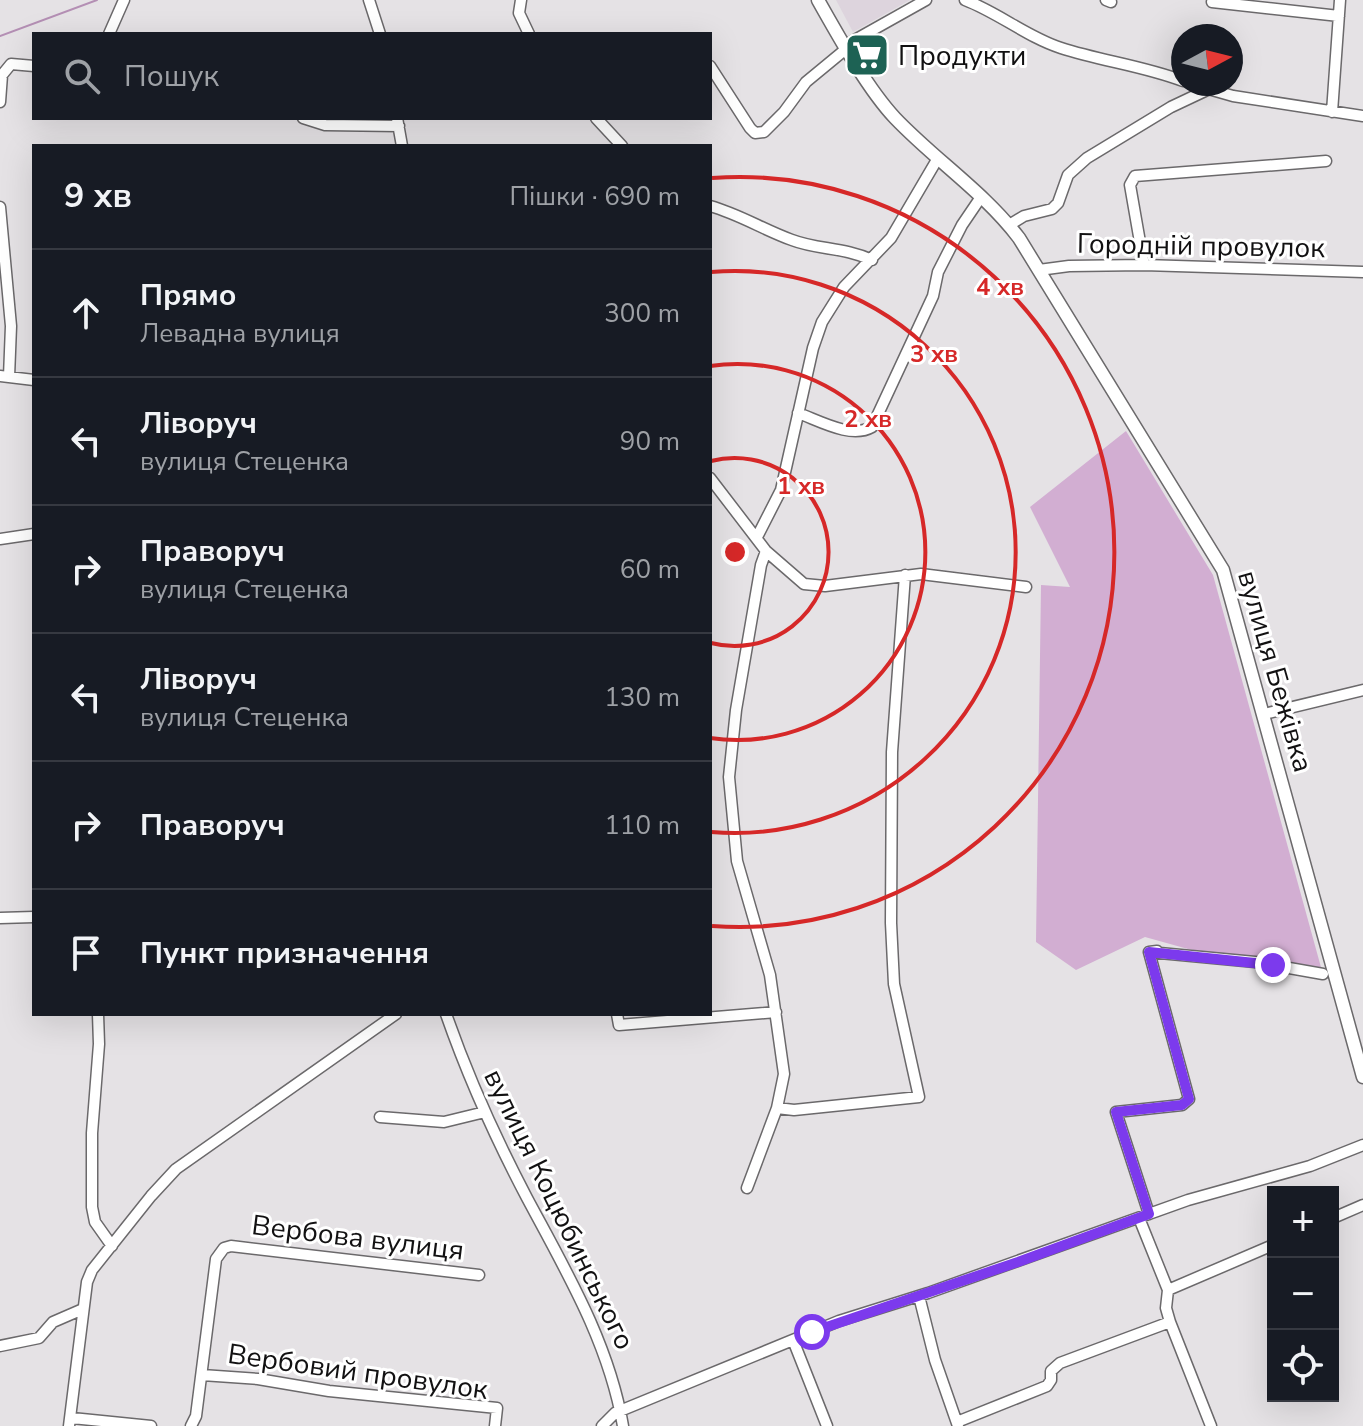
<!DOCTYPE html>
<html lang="uk">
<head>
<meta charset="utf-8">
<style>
	:root { --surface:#171b24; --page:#20242c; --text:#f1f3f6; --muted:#9ea1a6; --line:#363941 }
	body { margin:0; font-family:"Nunito Sans",sans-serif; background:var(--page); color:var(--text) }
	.controls { position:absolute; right:24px; bottom:24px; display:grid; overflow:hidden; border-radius:0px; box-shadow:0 8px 32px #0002 }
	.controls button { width:72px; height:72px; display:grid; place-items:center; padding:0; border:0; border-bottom:2px solid var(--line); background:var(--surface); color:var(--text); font:40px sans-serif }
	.compass { position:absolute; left:1171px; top:24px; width:72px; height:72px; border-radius:50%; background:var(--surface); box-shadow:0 8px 32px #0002; rotate:83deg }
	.stop { position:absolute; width:24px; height:24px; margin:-18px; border:6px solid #7c3aed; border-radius:50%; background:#fff }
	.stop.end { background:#7c3aed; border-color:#fff; box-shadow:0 2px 8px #0008 }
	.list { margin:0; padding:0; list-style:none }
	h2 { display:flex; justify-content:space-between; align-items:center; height:104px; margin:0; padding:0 32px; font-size:34px }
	h2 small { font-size:26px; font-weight:400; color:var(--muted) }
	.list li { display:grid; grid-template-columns:52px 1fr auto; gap:24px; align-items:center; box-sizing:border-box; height:128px; padding:0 32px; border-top:2px solid var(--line) }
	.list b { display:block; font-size:30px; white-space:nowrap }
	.list p { margin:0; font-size:26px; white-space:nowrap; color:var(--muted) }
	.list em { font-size:26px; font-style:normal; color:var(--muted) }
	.icon { flex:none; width:44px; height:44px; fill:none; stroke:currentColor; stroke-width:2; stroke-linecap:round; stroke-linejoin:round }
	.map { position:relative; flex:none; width:1363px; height:1426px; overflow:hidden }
	.search { position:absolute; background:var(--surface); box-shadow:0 8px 32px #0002; left:32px; top:32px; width:680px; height:88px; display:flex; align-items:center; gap:20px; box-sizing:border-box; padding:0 28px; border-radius:0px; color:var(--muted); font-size:30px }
	.panel { position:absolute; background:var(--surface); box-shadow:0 8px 32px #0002; left:32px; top:144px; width:680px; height:872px; border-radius:0px }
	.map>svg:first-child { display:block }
	.built { fill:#ddd4dd }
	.green { fill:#d2aed2 }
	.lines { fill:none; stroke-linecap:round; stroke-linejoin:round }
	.stream { stroke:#b48fb4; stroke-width:2 }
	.minor-casing { stroke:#6b696b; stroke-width:13 }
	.major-casing { stroke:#6b696b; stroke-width:15 }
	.minor { stroke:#fff; stroke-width:10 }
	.major { stroke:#fff; stroke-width:12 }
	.route { stroke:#7c3aed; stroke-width:10 }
	.ring { fill:none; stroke:#d62828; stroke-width:4 }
	.labels { text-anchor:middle; stroke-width:6; stroke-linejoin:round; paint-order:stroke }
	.poi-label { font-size:28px; fill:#121112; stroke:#fff; text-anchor:start }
	.street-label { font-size:28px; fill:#121112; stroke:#fff }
	.centre { fill:#d62828; stroke:#fff; stroke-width:4 }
	.ring-label { font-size:24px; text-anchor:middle; font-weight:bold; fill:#d62828; stroke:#fff; stroke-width:6; stroke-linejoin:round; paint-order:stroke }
</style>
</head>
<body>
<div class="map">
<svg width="1363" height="1426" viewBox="0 0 1363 1426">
	<rect width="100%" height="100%" fill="#e5e2e5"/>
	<path class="built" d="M836 0H910L853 32Z"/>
	<path class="green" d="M1126 431 1213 575 1322 971 1188 949 1145 937 1076 970 1036 942 1041 585 1070 587 1030 507Z"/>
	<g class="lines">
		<path class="stream" d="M0 36 97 0"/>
		<g class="minor-casing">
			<path id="minor" d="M369 0 380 34
				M521 0 519 13 529 34
				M965 0C999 13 1027 37 1061 48 1101 61 1144 66 1183 81
				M1106 0 1111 2
				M1212 2 1339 16
				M109 34 124 0
				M844 46 926 0
				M710 66 750 128 755 133 764 132 784 112 806 82 846 49
				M1191 84 1233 96 1363 116
				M0 102 2 75 11 64 34 66
				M1332 112 1340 0
				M303 118 325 125 399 126
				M397 118 402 146
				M596 118 622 146
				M710 206C739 214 764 230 792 240 818 250 844 247 872 260
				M0 207 11 326 9 377
				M1009 225 1024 216 1052 209 1058 203 1068 175 1087 158 1171 107 1207 90
				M1144 265 1130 185 1135 176 1326 161
				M1039 270 1069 266 1144 265 1363 272
				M0 376 34 380
				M798 413C820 421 851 439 872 427L933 296 938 272 962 225 981 197
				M710 478 766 551 804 584 825 586 921 574 1026 587
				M757 537 781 490 813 348 822 322 844 287 891 238 938 158
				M0 539 34 534
				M1264 714 1363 690
				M0 918 34 917
				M1157 951 1149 952 1255 962 1323 974
				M98 1014 99 1044 92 1133V1207L95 1222 112 1246
				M446 1014C468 1077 496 1139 527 1198 566 1271 609 1343 623 1426
				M617 1014 619 1025 776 1012
				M777 1108 794 1110 919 1097 894 984 891 923 892 752 905 575
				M380 1117 444 1122 485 1112
				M747 1188 777 1108 784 1074 770 975 737 861 729 777 736 710 761 565 766 551
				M1149 1214 1116 1112 1182 1105 1189 1099 1149 952
				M1139 1218 1168 1290
				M1333 1218 1363 1205
				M919 1296 935 1360 958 1426
				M793 1340 827 1426
				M0 1346 39 1338 53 1322 83 1309
				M202 1375 258 1379 329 1391 497 1408 495 1426
				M72 1418 151 1426
				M957 1422 1047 1386 1051 1380V1371L1060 1363 1170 1322
				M69 1426 87 1282 92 1270 151 1196 176 1169 396 1014
				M191 1426 196 1416 216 1259 224 1248 231 1246 479 1275
				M602 1426 615 1413 839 1321 928 1293 1188 1200 1310 1166 1363 1145
				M1211 1426 1170 1322 1166 1308 1168 1290 1273 1245"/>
		</g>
		<g class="major-casing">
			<path id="major" d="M818 0C839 37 867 88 895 118 935 160 984 192 1019 238L1223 570 1363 1077"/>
		</g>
		<use href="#minor" class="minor"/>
		<use href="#major" class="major"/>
	</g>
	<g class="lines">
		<path class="route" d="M812 1332 1018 1262 1149 1214 1116 1112 1182 1105 1189 1099 1149 952 1273 965"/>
	</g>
	<g class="ring">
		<path d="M711 461A94 94 0 1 1 711 643"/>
		<path d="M710 366A188 188 0 1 1 710 738"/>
		<path d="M711 272A281 281 0 1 1 711 832"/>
		<path d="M712 178A375 375 0 1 1 712 926"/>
	</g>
	<defs>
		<g id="supermarket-square" transform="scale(2.3)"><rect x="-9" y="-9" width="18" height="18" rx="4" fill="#1d6254" stroke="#fff"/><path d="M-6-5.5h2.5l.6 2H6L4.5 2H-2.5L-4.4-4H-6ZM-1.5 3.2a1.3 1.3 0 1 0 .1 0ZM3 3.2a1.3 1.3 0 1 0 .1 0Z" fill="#fff"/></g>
	</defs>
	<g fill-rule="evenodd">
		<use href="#supermarket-square" x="867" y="55"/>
	</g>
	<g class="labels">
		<g class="poi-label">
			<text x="898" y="65">Продукти</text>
		</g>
		<g class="street-label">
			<text transform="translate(1201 245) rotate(1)" y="10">Городній провулок</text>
			<text transform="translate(1276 671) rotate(74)" y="10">вулиця Бежівка</text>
			<text transform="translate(560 1209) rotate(64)" y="10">вулиця Коцюбинського</text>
			<text transform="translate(358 1237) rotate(7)" y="10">Вербова вулиця</text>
			<text transform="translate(358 1371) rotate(8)" y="10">Вербовий провулок</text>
		</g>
	</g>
	<circle cx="735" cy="552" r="12" class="centre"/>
	<g class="ring-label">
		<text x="1000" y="295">4 хв</text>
		<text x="934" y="362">3 хв</text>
		<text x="868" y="427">2 хв</text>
		<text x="801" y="494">1 хв</text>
	</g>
</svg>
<div class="controls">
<button>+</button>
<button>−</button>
<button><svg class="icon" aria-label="locate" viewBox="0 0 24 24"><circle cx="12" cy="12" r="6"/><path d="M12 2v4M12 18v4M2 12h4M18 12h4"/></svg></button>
</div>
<svg class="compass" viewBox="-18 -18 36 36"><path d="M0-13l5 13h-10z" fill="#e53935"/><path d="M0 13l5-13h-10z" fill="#9ea1a6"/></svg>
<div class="stop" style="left:812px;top:1332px"></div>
<div class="stop end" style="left:1273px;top:965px"></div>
<div class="search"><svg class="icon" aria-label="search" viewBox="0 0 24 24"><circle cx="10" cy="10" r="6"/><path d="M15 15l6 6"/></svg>Пошук</div>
<section class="panel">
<h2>9 хв<small>Пішки · 690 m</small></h2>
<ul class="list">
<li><svg class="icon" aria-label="ahead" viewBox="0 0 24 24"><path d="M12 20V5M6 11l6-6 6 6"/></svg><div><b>Прямо</b><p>Левадна вулиця</p></div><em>300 m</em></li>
<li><svg class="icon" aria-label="left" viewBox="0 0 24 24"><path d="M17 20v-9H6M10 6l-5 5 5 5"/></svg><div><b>Ліворуч</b><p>вулиця Стеценка</p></div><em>90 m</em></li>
<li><svg class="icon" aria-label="right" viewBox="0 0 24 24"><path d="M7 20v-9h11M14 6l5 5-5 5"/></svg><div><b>Праворуч</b><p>вулиця Стеценка</p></div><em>60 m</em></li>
<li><svg class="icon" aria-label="left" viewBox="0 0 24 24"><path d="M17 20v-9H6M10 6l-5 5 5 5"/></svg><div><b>Ліворуч</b><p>вулиця Стеценка</p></div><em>130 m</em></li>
<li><svg class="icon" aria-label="right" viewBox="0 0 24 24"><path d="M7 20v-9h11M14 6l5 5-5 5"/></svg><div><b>Праворуч</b></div><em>110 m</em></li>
<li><svg class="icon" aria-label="arrive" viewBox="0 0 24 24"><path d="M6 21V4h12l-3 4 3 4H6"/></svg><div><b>Пункт призначення</b></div></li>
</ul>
</section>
</div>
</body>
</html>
